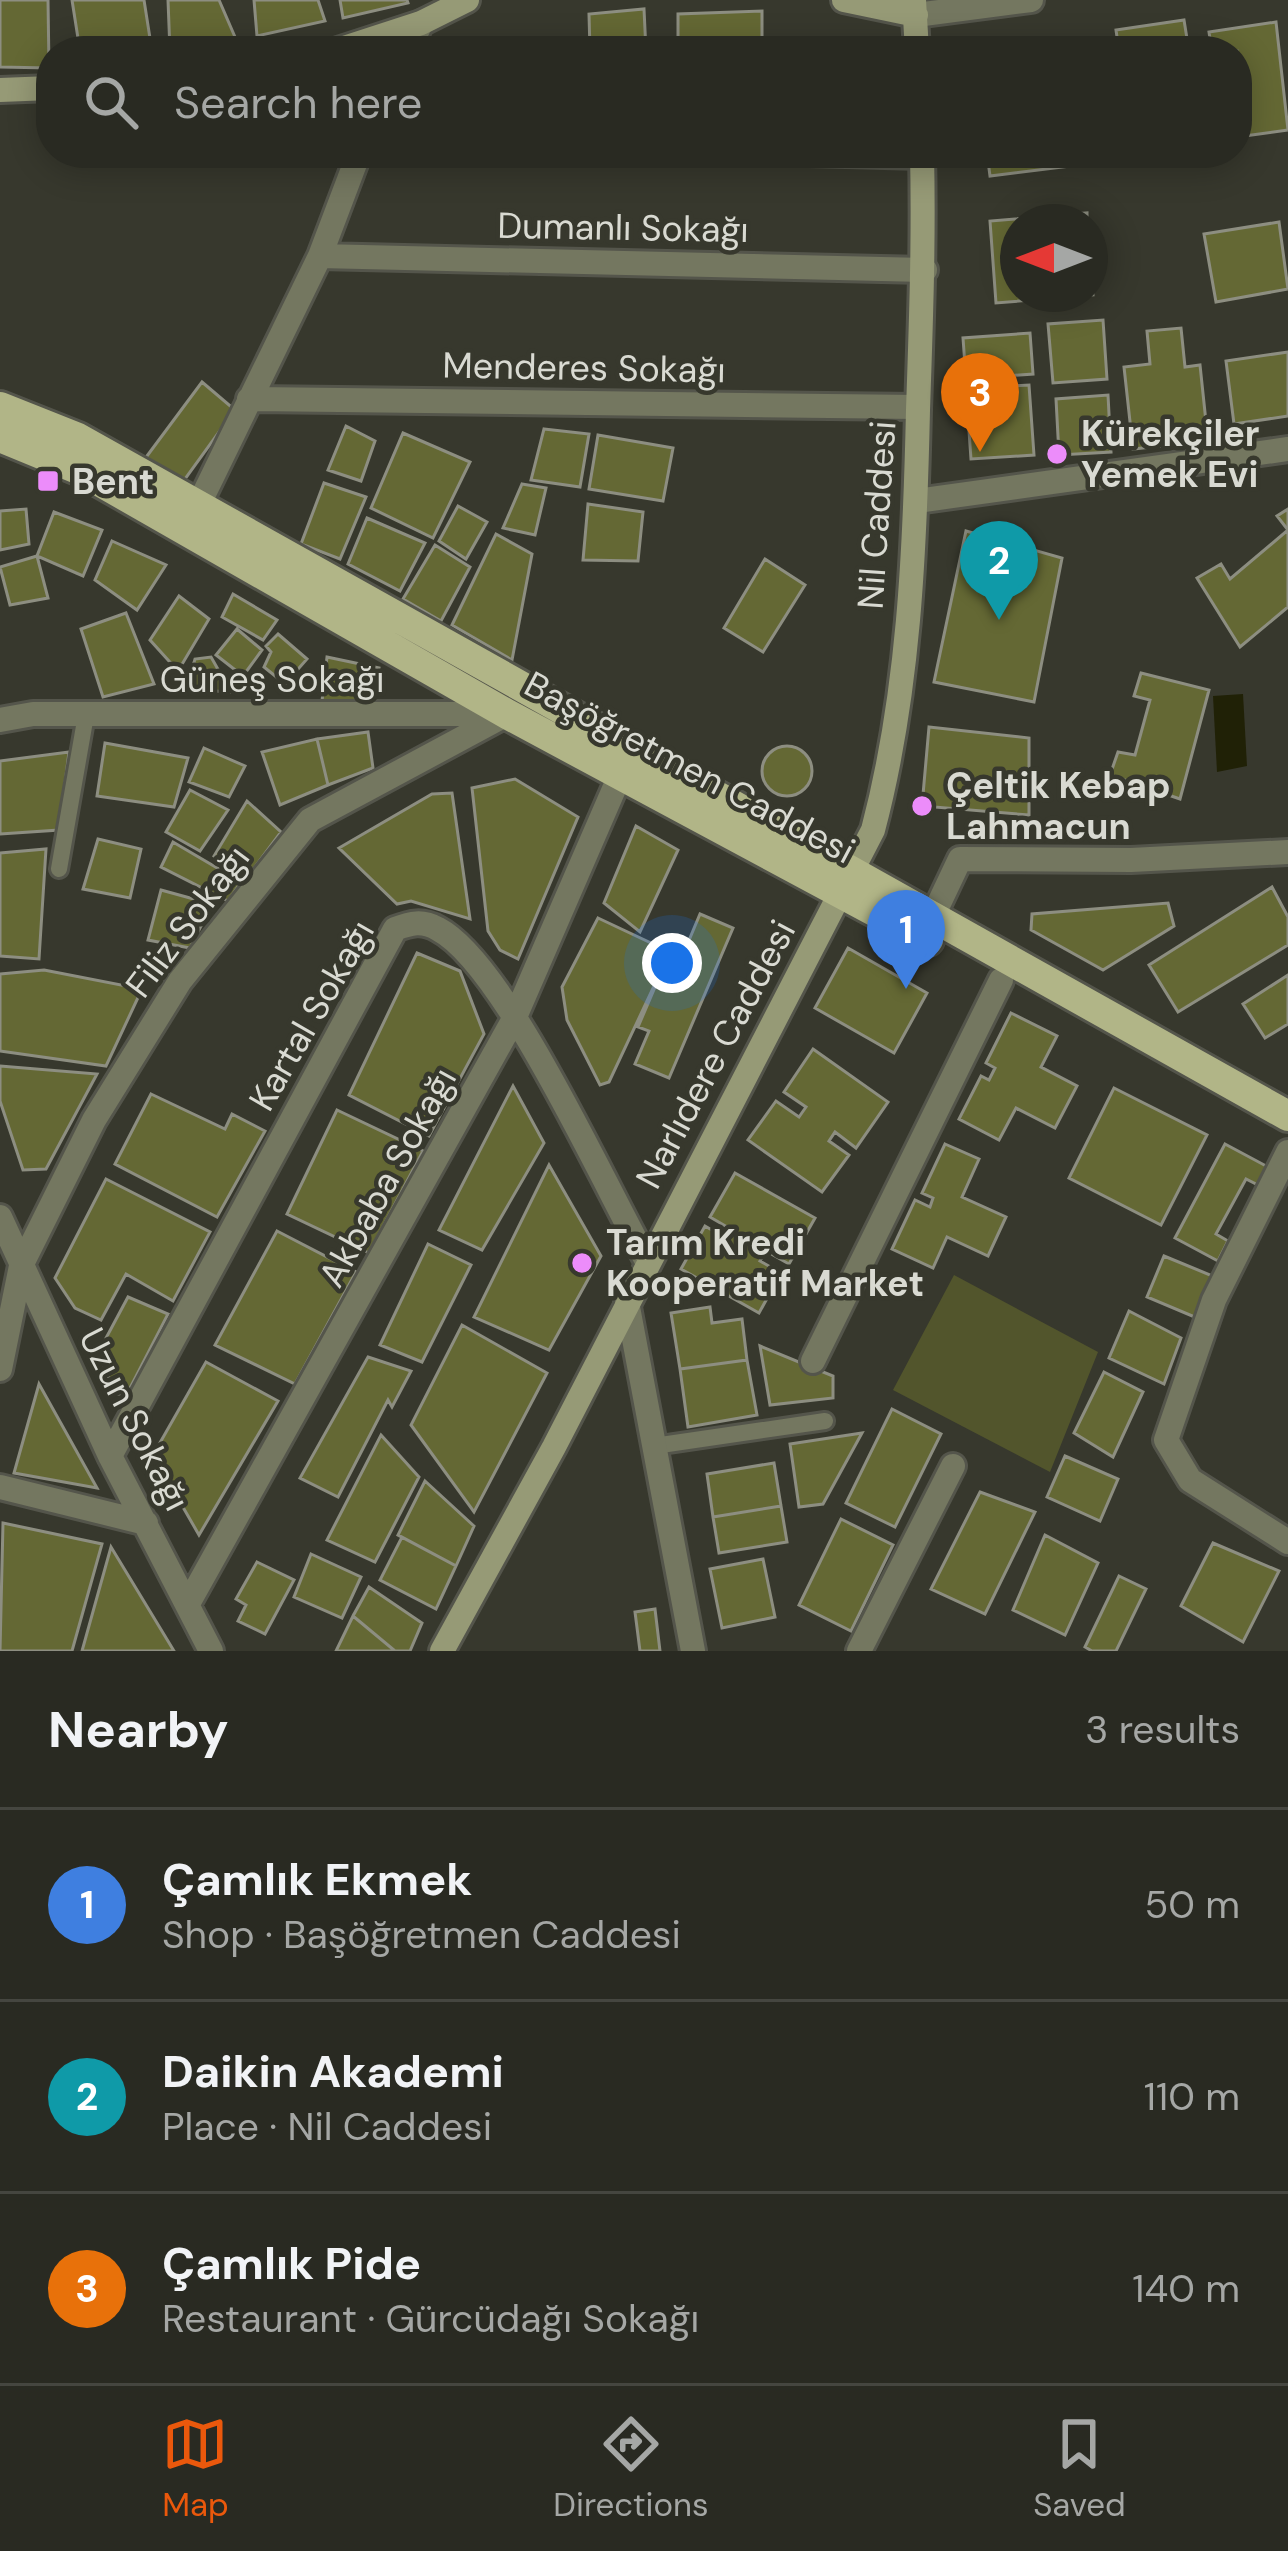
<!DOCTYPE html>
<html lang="en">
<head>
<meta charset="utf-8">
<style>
	:root { --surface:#292a22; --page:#31322a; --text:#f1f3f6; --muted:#a5a7a5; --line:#454640; --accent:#ea580c }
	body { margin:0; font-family:"DM Sans",sans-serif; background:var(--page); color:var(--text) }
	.compass { position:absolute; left:1000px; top:204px; width:108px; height:108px; border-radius:50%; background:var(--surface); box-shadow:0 6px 30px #0003; rotate:270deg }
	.you { position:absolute; left:672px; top:963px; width:42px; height:42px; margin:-30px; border:9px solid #fff; border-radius:50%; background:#1a73e8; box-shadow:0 0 0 18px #1a73e833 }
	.badge { display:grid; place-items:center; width:78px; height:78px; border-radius:50%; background:var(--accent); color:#fff; font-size:39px; font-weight:700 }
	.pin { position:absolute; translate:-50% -99px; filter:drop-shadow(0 3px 6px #0008) }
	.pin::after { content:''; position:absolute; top:63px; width:42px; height:36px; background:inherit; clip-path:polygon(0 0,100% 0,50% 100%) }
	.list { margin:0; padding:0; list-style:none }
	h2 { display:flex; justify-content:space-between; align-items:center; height:156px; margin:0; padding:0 48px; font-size:51px }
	h2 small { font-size:39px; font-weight:400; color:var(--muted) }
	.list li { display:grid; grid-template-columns:78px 1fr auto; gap:36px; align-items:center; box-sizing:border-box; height:192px; padding:0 48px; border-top:3px solid var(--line) }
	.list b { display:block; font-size:45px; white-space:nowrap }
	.list p { margin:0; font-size:39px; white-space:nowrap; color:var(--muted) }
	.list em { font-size:39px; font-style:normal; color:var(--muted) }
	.icon { flex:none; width:66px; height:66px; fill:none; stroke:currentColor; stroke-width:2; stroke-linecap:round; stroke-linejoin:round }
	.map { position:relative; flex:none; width:1288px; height:1651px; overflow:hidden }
	.search { position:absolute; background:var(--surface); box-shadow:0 6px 30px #0003; left:36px; right:36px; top:36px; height:132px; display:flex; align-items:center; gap:30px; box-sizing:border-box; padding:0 42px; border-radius:48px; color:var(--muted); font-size:45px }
	.sheet { height:732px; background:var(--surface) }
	nav { display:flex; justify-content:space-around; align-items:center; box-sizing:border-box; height:168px; border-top:3px solid var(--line); background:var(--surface); font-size:33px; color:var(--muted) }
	nav a { display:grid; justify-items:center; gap:6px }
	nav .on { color:var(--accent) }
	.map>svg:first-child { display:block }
	.green { fill:#52552c }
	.water { fill:#202106 }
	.building { fill:#646834; stroke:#8d8e81; stroke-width:3 }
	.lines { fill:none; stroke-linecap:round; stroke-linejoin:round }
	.lane-casing { stroke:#54554b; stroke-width:22 }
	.street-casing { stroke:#54554b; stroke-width:30 }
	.secondary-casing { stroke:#54554b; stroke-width:30 }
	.primary-casing { stroke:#54554b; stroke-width:36 }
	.lane { stroke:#747760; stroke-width:16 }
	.street { stroke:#747760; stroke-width:24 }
	.secondary { stroke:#969a76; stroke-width:24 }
	.primary { stroke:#b1b587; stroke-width:30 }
	.poi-dot { fill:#ec8cfa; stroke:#37382d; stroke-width:4.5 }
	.labels { text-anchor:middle; stroke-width:9; stroke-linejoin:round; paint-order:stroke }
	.street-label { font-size:36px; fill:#d9dad2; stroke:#37382d }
	.poi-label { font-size:36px; font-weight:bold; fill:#d9dad2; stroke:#37382d; text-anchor:start }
</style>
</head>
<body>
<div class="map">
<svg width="1288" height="1651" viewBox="0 0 1288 1651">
	<rect width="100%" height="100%" fill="#37382d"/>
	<path class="green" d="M954 1275 1098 1352 1050 1472 893 1390Z"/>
	<path class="water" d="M1243 694 1247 766 1217 772 1213 696Z"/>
	<path class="building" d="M0 0H48L49 68 0 67Z
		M72 0H144L152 51H80Z
		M168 0H219L238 44 170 51Z
		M254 0H318L325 21 257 36Z
		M340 0H407L408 3 343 18Z
		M644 9 646 51H590L589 14Z
		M762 11V51H678V14Z
		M1184 20 1189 51H1119L1116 30Z
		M1276 22 1288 130 1237 137V51H1212L1209 32Z
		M987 153H1069L1071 166 990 176Z
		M1087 213V222H1018V294H1090V258L1093 295 996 303 990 221Z
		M1279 222 1288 289 1216 302 1204 234Z
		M1103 320 1107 379 1053 383 1048 324Z
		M1181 328 1185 367 1200 365 1208 441 1133 449 1124 367 1150 364 1147 331Z
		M1030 333 1033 374 966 379 963 338Z
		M1288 352V416L1234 424 1226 361Z
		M202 382 235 410 180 486 144 460Z
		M1029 385 1034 455 971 459 966 389Z
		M1108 395 1111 452 1059 455 1056 399Z
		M346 426 375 441 361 481 328 470Z
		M544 429 589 434 580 487 531 480Z
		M403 433 470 462 433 538 371 508Z
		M598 435 673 448 663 501 589 489Z
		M324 483 366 497 340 559 301 544Z
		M522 484 546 488 535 535 503 528Z
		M588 504 643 512 638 561 583 560Z
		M458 506 487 522 466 559 439 541Z
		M26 509 29 544 0 550V511Z
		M1288 509V607L1240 647 1197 578 1221 564 1230 579 1288 530 1277 516Z
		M54 512 102 530 83 576 37 556Z
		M367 518 425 543 400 591 348 564Z
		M966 531 1062 558 1034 702 934 682Z
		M496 534 532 554 512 660 452 625Z
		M112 541 166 565 137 610 95 580Z
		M435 545 470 567 441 621 403 599Z
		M37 556 48 598 10 605 0 567Z
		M765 559 805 585 763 652 724 628Z
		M233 594 277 620 263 640 222 617Z
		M179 596 209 619 178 671 150 640Z
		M126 613 154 684 103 697 81 629Z
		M237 629 262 650 243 676 216 655Z
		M278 634 307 659 285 684 264 667 271 652 266 646Z
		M211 657 231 692 186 689 195 659Z
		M327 657 379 668 374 703 322 701Z
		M1141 673 1209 690 1180 799 1110 775 1118 752 1135 755 1150 700 1134 696Z
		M929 727 1029 738V815L922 806Z
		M368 732 373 768 328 785 317 739Z
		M317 739 328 785 280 805 262 752Z
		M105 743 188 758 174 807 97 796Z
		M762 771a25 25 0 1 1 50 0a25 25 0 1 1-50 0Z
		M204 748 245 766 229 797 189 782Z
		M69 752 59 830 0 834V761Z
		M515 779 578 817 518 959 500 950 488 931 472 788Z
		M190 790 228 810 200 851 166 832Z
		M452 793 470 919 411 901 397 904 339 848 432 794Z
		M247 801 281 832 246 879 214 856Z
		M636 826 678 850 640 932 604 903Z
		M98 839 141 849 130 898 83 889Z
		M173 842 241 882 228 901 161 867Z
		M46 849 39 959 0 956V853Z
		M1272 887 1288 917V945L1178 1012 1149 965Z
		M161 890 212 904 190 948 148 940Z
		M1168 903 1174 926 1103 970 1031 930 1032 914Z
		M700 914 733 928 669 1078 635 1064 649 1031 638 1027 670 952 682 957Z
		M598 918 670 952 609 1082 600 1085 567 1020 562 987Z
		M848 948 927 993 894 1053 815 1008Z
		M417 953 460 971 484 1034 429 1136 349 1095Z
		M44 970 142 989 106 1066 0 1051V974Z
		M1288 975V1024L1265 1038 1243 1004Z
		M1011 1013 1057 1036 1041 1067 1077 1086 1055 1128 1016 1108 999 1140 959 1119 981 1076 989 1080 995 1068 986 1063Z
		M813 1049 888 1102 856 1148 835 1132 829 1141 849 1155 822 1192 748 1140 776 1101 799 1117 806 1107 784 1092Z
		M0 1066 97 1074 46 1169 23 1170 0 1101Z
		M513 1086 544 1143 482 1250 439 1230Z
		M1114 1088 1207 1135 1161 1225 1069 1178Z
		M151 1094 225 1129 232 1114 265 1131 217 1217 115 1164Z
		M337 1110 423 1151 369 1253 287 1214Z
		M945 1144 979 1159 962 1197 1006 1217 988 1256 947 1237 933 1268 892 1249 915 1200 930 1207 933 1198 922 1193Z
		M1225 1144 1268 1167 1258 1185 1246 1179 1216 1234 1228 1241 1218 1261 1175 1238Z
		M549 1165 601 1256 549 1350 474 1317Z
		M735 1173 815 1218 789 1264 766 1251 760 1261 781 1273 759 1313 681 1269 705 1226 729 1240 734 1231 710 1217Z
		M106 1179 210 1232 173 1301 126 1274 101 1320 75 1308 55 1278Z
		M277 1231 356 1272 295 1384 215 1345Z
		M428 1244 471 1265 422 1362 380 1345Z
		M1164 1256 1215 1277 1197 1318 1147 1297Z
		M128 1297 168 1314 127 1394H116L98 1353Z
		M710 1307 712 1323 742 1319 747 1360 680 1369 671 1313Z
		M1129 1311 1181 1338 1164 1384 1109 1358Z
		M462 1325 547 1373 474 1512 411 1425Z
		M760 1346 833 1376V1398L770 1405Z
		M368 1357 411 1371 392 1407 388 1400 338 1497 300 1478Z
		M747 1360 757 1415 688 1427 680 1369Z
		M206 1362 278 1401 199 1535 153 1455Z
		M1104 1372 1143 1392 1113 1457 1074 1433Z
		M39 1384 97 1488 14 1473Z
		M892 1409 941 1434 895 1527 846 1503Z
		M862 1433 823 1504 799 1507 790 1444Z
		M381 1435 419 1477 375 1562 327 1540Z
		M1065 1456 1118 1479 1100 1521 1047 1497Z
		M774 1463 781 1506 713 1517 707 1474Z
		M425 1481 474 1526 456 1566 398 1535Z
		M980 1492 1035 1512 985 1614 931 1589Z
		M781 1506 787 1542 719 1553 713 1517Z
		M841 1519 893 1545 851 1631 799 1605Z
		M3 1523 102 1544 72 1651H0Z
		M1045 1535 1098 1563 1065 1635 1013 1610Z
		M402 1537 456 1566 436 1609 380 1580Z
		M1213 1543 1279 1571 1243 1642 1181 1606Z
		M111 1547 174 1651H82Z
		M311 1554 361 1577 342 1618 294 1597Z
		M763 1559 775 1617 722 1628 710 1569Z
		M257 1562 294 1580 265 1634 238 1621 246 1605 236 1599Z
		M1119 1576 1146 1589 1116 1651H1092L1085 1647Z
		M369 1587 422 1623 410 1651H395L353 1616Z
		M655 1609 660 1651H640L635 1612Z
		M353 1616 395 1651H336Z"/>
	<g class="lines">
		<g class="lane-casing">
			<path id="lane" d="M59 869 86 715
				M654 1446 825 1421"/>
		</g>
		<g class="street-casing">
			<path id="street" d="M916 15 1031 0
				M408 51 421 23
				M808 153 922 156
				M320 256 925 270
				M249 399 918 407
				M917 501 1288 449
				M198 506 320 256 359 153
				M0 720 33 714H501
				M932 918 960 859 1131 860 1288 852
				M1288 1152 1214 1300 1166 1440 1190 1480 1288 1542
				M0 1217 110 1456 211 1651
				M627 1302 693 1651
				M813 1361 1001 980
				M0 1369 21 1266 94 1120 180 981 310 820 507 714
				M110 1456 395 929C411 923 422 920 438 929 505 964 605 1187 647 1261
				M0 1487 146 1523
				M189 1602 515 1017 621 773
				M859 1651 953 1466"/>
		</g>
		<g class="secondary-casing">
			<path id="secondary" d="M844 0 916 15
				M914 0 917 51
				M335 51 421 23 467 0
				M0 90 51 88
				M442 1651 554 1447 873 830C909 694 915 550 918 410 921 324 924 239 922 153"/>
		</g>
		<g class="primary-casing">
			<path id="primary" d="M0 407 78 438 1288 1116
				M0 437 78 469 507 714 928 940"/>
		</g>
		<use href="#lane" class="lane"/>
		<use href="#street" class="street"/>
		<use href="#secondary" class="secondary"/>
		<use href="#primary" class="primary"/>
	</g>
	<g class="poi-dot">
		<circle cx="1057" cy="454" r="12"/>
		<rect x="36" y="469" width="24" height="24" rx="6"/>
		<circle cx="922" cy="806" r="12"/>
		<circle cx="582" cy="1263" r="12"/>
	</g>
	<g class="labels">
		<g class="street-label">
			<text transform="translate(623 227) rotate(1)" y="13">Dumanlı Sokağı</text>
			<text transform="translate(584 367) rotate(1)" y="13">Menderes Sokağı</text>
			<text transform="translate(876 515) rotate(-86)" y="13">Nil Caddesi</text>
			<text x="272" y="692">Güneş Sokağı</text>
			<text transform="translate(690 767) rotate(28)" y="13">Başöğretmen Caddesi</text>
			<text transform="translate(187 921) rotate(-53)" y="13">Filiz Sokağı</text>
			<text transform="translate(311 1015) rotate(-60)" y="13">Kartal Sokağı</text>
			<text transform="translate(715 1054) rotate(-62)" y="13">Narlıdere Caddesi</text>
			<text transform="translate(387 1177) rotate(-61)" y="13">Akbaba Sokağı</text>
			<text transform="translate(135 1419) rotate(63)" y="13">Uzun Sokağı</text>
		</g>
		<g class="poi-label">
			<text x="1081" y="446">Kürekçiler<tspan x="1081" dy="41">Yemek Evi</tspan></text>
			<text x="72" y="494">Bent</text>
			<text x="946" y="798">Çeltik Kebap<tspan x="946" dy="41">Lahmacun</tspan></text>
			<text x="606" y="1255">Tarım Kredi<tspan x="606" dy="41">Kooperatif Market</tspan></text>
		</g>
	</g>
</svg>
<svg class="compass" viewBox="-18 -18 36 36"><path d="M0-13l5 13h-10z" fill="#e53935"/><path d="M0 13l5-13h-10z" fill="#a5a7a5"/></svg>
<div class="you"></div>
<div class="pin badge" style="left:906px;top:989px;background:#3f7fe0">1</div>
<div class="pin badge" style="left:999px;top:620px;background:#0f9aa8">2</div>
<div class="pin badge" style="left:980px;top:452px;background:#e8710a">3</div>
<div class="search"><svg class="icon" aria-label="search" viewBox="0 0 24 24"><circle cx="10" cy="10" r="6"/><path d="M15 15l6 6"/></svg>Search here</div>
</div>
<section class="sheet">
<h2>Nearby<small>3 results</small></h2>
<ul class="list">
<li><span class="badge" style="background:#3f7fe0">1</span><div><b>Çamlık Ekmek</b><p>Shop · Başöğretmen Caddesi</p></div><em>50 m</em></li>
<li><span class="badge" style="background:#0f9aa8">2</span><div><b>Daikin Akademi</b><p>Place · Nil Caddesi</p></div><em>110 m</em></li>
<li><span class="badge" style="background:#e8710a">3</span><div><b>Çamlık Pide</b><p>Restaurant · Gürcüdağı Sokağı</p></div><em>140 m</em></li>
</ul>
</section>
<nav>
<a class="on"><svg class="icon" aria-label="map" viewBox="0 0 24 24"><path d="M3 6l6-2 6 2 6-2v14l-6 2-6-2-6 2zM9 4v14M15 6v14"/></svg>Map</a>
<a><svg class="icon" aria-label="directions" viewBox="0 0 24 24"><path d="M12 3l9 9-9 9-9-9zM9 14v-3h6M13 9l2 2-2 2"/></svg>Directions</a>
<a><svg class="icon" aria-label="saved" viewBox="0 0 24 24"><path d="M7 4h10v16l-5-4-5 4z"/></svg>Saved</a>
</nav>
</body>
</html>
